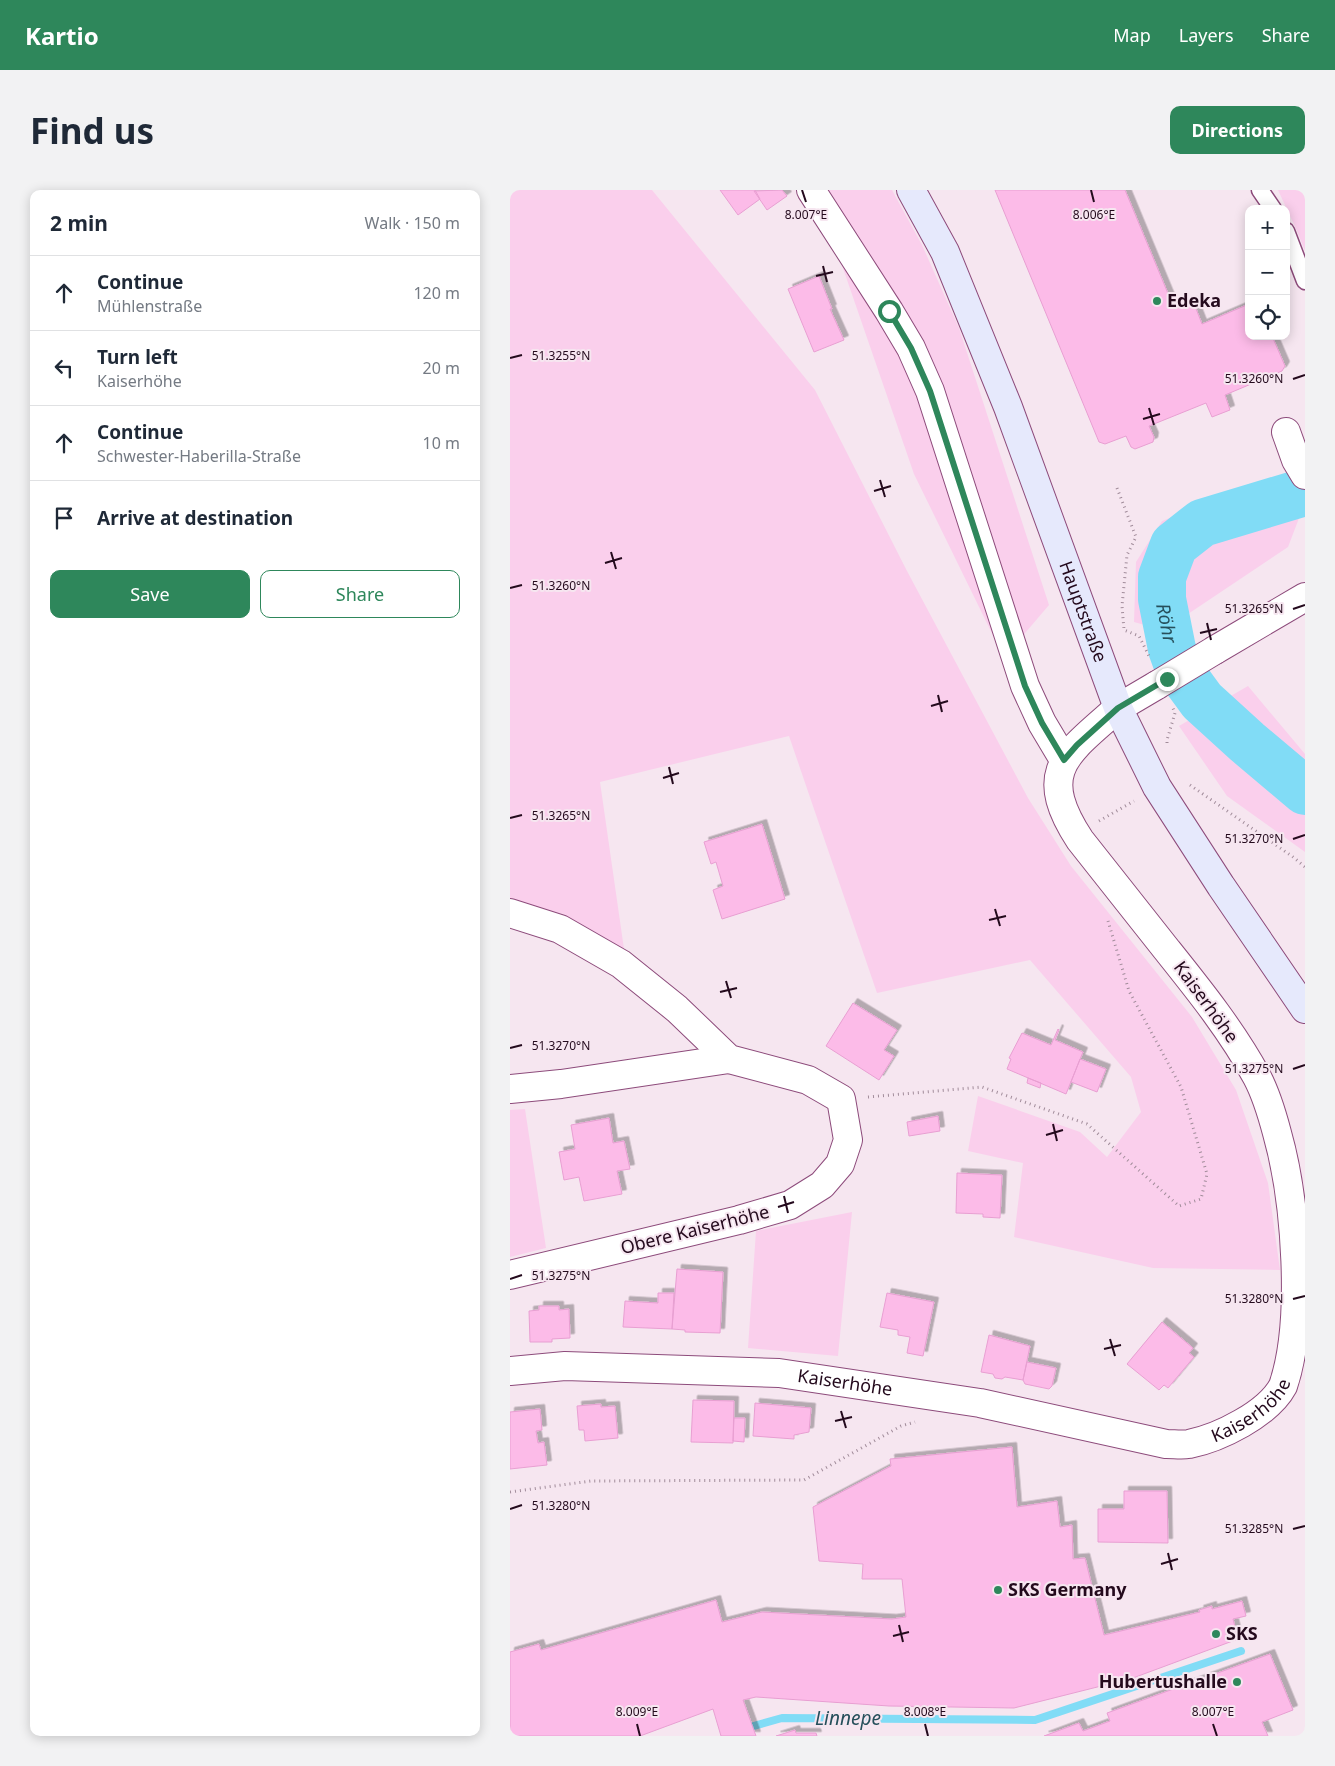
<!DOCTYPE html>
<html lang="en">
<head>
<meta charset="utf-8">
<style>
	:root { --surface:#fff; --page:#f2f2f3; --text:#1f2937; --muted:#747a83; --line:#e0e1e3; --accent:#2e875b }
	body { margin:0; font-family:"Noto Sans",sans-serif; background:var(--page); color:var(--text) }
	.controls { position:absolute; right:15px; top:15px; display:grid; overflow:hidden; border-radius:10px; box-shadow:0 2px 12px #0003 }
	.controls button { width:45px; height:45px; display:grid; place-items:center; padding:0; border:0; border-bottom:1px solid var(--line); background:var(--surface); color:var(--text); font:25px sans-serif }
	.stop { position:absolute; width:15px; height:15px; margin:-11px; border:4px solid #2e875b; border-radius:50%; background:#fff }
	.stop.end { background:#2e875b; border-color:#fff; box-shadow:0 1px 5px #0008 }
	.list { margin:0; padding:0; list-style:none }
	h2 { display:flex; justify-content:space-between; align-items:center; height:65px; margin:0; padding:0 20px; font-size:21px }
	h2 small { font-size:16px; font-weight:400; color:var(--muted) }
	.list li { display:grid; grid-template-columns:32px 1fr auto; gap:15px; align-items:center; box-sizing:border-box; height:75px; padding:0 20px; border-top:1px solid var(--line) }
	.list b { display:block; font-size:19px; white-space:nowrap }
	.list p { margin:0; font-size:16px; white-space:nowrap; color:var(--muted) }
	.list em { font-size:16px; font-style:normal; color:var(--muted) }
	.actions { display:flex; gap:10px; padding:15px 20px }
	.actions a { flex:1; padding:11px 0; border:1px solid var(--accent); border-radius:10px; text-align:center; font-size:18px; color:var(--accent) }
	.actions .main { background:var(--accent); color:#fff }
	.icon { flex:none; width:28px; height:28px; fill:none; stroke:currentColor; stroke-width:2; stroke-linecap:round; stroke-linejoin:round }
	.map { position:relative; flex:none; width:795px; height:1546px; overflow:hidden; border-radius:10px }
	header { display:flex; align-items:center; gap:30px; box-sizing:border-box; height:70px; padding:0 25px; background:var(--accent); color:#fff }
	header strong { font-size:24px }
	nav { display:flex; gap:28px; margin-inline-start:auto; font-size:18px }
	.intro { display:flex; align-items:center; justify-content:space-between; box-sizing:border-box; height:120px; padding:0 30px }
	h1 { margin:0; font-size:35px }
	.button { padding:12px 22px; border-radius:10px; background:var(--accent); color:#fff; font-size:18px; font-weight:700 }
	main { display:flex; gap:30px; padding:0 30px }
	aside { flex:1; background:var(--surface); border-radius:10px; box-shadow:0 2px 12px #0003 }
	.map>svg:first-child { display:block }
	.green { fill:#facfec }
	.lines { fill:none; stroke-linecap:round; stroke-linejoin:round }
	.stream { stroke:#81dcf6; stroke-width:8 }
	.river { stroke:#81dcf6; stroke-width:48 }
	.building { fill:#fcbbe8; stroke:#e89fd2; filter:url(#shadow) }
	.service-casing { stroke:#8d4b7b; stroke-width:19 }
	.minor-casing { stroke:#8d4b7b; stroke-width:30 }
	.tertiary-casing { stroke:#8d4b7b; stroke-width:30 }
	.secondary-casing { stroke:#8d4b7b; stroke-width:30 }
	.path { stroke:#a18c9a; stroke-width:3; stroke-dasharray:1 4; stroke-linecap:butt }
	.service { stroke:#fff; stroke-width:16 }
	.minor { stroke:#fff; stroke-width:28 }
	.tertiary { stroke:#fff; stroke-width:28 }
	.secondary { stroke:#e6e9fc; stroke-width:28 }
	.tertiary-bridge-casing { stroke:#8d4b7b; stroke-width:30; stroke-linecap:butt }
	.tertiary-bridge { stroke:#fff; stroke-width:28 }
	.route { stroke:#2e875b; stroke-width:6 }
	.ticks { fill:none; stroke:#240a1d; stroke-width:2 }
	.poi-dot { fill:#2e875b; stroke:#f6e6f0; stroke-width:2 }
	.labels { text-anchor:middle; stroke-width:4; stroke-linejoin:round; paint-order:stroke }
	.poi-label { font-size:18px; font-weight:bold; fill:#240a1d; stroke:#f6e6f0; text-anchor:start }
	.street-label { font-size:18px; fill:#240a1d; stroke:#f6e6f0 }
	.water-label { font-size:19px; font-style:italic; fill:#264f5b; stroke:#f6e6f0 }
	.ticks-label { font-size:12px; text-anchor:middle; fill:#240a1d; stroke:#f6e6f0; stroke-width:4; stroke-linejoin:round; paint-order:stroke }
</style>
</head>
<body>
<header>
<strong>Kartio</strong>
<nav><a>Map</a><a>Layers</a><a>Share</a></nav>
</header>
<div class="intro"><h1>Find us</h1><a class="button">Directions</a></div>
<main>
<aside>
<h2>2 min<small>Walk · 150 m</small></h2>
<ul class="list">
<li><svg class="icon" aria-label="ahead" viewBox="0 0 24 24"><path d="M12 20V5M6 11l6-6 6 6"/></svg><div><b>Continue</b><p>Mühlenstraße</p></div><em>120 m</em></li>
<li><svg class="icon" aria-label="left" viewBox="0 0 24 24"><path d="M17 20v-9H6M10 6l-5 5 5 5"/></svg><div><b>Turn left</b><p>Kaiserhöhe</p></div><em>20 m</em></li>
<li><svg class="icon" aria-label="ahead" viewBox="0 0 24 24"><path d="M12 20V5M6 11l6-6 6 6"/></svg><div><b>Continue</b><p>Schwester-Haberilla-Straße</p></div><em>10 m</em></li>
<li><svg class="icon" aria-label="arrive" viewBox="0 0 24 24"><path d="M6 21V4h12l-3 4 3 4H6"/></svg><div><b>Arrive at destination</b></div></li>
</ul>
<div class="actions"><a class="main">Save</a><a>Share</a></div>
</aside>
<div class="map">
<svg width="795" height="1546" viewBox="0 0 795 1546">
	<defs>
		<filter id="shadow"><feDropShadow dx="4.5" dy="-4.5" stdDeviation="0" flood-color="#0004"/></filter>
	</defs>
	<rect width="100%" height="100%" fill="#f6e6f0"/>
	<path class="green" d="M0 0H142L305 200 397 381 518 608 561 676 682 827 726 900 758 993 770 1080 643 1078 504 1047 513 973 458 961 468 906 570 942 597 967 631 922 621 887 520 770 367 803 279 546 90 592 115 766 54 724 0 714Z
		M306 0H382L412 55 449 138 539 415 494 468 404 284Z
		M768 0H795V61L787 41Z
		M771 285 791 323 778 357 672 428 642 437 624 432 626 372 652 331Z
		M738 496 795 564V662L717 606 669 536Z
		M15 919 36 1058 0 1067V920Z
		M342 1022 328 1166 238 1158 246 1041Z"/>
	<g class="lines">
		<path class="stream" d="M233 1539 272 1528 525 1530 731 1461"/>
		<path class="river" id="s1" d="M795 302 692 333 664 355 652 387V409L662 459 670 481 692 511 737 552 795 601"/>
	</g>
	<path class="building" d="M210 0H245L250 9 228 25Z
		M272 0 277 6 257 20 244 1Z
		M485 0H615L664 118 683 111 692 134 739 114V146H762L775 176 772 181 715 205 720 220 702 227 696 213 639 236 644 247 643 252 625 259 621 257 616 246 595 254 589 252Z
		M309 86 322 119H320L334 150 304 162 278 99Z
		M252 634 275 709 212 729 203 700 213 696 206 672 201 674 194 652Z
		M343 813 387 840 374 860 384 866 369 890 316 856Z
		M548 839 549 840 545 850 573 862 556 904 497 879 501 869 499 868 512 843 541 855Z
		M570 869 596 879 587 902 561 892Z
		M518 888 531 893 530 898 517 893Z
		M428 926 430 941 399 946 397 932Z
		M99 928 103 953 114 951 120 979 107 981 112 1004 74 1011 69 987 54 990 49 962 65 959 61 935Z
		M447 983 492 985 490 1028 473 1027V1024L446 1023Z
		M167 1079 213 1082 210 1143 175 1142V1140L162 1139Z
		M148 1103H164L162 1139 113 1137 115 1111 148 1113Z
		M377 1103 424 1112 413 1166 397 1163 400 1147 388 1145V1140L370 1137Z
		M29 1116H49V1120L59 1119 60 1148 42 1149V1152H20L19 1121 29 1120Z
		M652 1132 683 1158 679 1163 684 1167 658 1198 654 1195 649 1200 617 1174Z
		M479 1145 520 1156 513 1190 495 1187 492 1189 485 1188 483 1184 471 1182Z
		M517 1172 546 1178 542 1196 539 1199 515 1194 513 1190Z
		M183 1210 224 1211 223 1253 181 1252Z
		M245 1213 301 1218 299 1242 284 1245V1249L243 1246Z
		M91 1214V1217L105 1216 108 1248 75 1251 74 1240H69L67 1216Z
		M30 1219 32 1240 26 1241 28 1253 34 1252 37 1275 0 1279V1222Z
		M224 1228H235L234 1252 223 1251Z
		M502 1257 507 1317 547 1311 550 1337 562 1335 563 1369 575 1368 594 1445 690 1422 689 1420 702 1416V1419L732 1411 736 1426 723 1429 728 1449 623 1488 504 1518 379 1516 246 1507 233 1510 246 1546H211L203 1519 130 1546H0V1462L29 1454 31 1460 206 1410 212 1432 252 1422 382 1429 396 1427 392 1389H352L353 1374 309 1371 303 1317 381 1276 380 1269Z
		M614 1301H657L658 1353 588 1352V1319H614Z
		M760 1464 783 1520 752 1532 758 1546H534L569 1533 573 1541 600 1531 597 1523Z
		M285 1540 286 1543H306L307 1546H266Z"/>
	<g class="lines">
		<g class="service-casing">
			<path id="service" d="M750 0 763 19
				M776 41 795 91"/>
		</g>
		<g class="minor-casing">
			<g id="minor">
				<path d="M301 0 379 121 401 158 420 201 515 496 532 533 554 570"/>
				<path d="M776 242 786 270 795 285"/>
				<path d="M0 723 50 739 111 774 167 819 219 869 298 890 331 909 338 950 330 974 312 995 280 1015 229 1030 0 1085"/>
				<path d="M0 899 51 894 219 869"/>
				<path id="s2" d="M0 1181 55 1176 269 1183 470 1213 656 1254C664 1254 672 1255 679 1254 709 1248 758 1224 773 1196 795 1132 786 1010 767 943 762 924 756 904 747 887 722 841 689 800 657 760 628 723 599 687 570 650 525 581 556 564 608 518"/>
			</g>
		</g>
		<g class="tertiary-casing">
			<path id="tertiary" d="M705 460 795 407
				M608 518 647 495"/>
		</g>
		<g class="secondary-casing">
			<g id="secondary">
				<path id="s3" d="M401 0 435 62 498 217 608 518 647 597 711 696 795 819"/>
			</g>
		</g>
		<path class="path" d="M607 298 626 347 617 365 612 416 614 440 629 446 640 468
			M657 553V550L665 523 662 516
			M680 595 783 667 795 677
			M589 631 624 611
			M358 907 472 897 577 934 669 1016 691 1009 697 984 671 897 619 801 598 731
			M0 1302 81 1291 294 1290 391 1236 405 1232"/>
		<use href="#service" class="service"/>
		<use href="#minor" class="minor"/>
		<use href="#tertiary" class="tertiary"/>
		<use href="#secondary" class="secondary"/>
		<g class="tertiary-bridge-casing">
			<path id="tertiary-bridge" d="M647 495 705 460"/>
		</g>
		<use href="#tertiary-bridge" class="tertiary-bridge"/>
	</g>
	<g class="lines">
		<path class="route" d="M379 121 401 158 420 201 515 496 532 533 554 570 567 555 608 518 657 489"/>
	</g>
	<path class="ticks" d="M292 0 296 12M581 0 584 12M313 76 317 92M306 86 323 82M0 168 12 165M783 189 795 185M639 218 644 235M633 229 650 224M370 290 375 307M364 301 381 296M101 362 106 379M95 373 112 368M0 398 12 395M783 419 795 415M697 433 701 450M690 443 707 439M428 505 432 522M421 516 438 511M159 577 163 594M153 588 169 583M0 628 12 625M783 649 795 645M485 719 490 736M479 730 496 726M216 791 221 808M210 802 227 798M0 858 12 855M783 879 795 875M543 934 547 951M536 945 553 940M274 1006 278 1023M268 1017 284 1012M0 1089 12 1085M783 1109 795 1106M600 1149 605 1166M594 1159 611 1155M331 1221 336 1238M325 1231 342 1227M0 1319 12 1315M783 1339 795 1336M658 1363 662 1380M651 1374 668 1369M389 1435 393 1452M383 1446 399 1442M127 1534 130 1546M415 1534 418 1546M703 1534 707 1546"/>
	<g class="poi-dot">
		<circle cx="647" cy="111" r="5"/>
		<circle cx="488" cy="1400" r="5"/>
		<circle cx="706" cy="1444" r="5"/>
		<circle cx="727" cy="1492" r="5"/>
	</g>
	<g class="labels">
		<g class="poi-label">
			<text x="657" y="117">Edeka</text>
			<text x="498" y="1406">SKS Germany</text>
			<text x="716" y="1450">SKS</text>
			<text x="717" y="1498" text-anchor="end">Hubertushalle</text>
		</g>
		<g class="street-label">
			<text dy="6" stroke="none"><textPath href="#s3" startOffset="456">Hauptstraße</textPath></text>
			<text transform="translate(696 812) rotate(54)" y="6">Kaiserhöhe</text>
			<text transform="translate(185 1040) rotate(-14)" y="6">Obere Kaiserhöhe</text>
			<text dy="6" stroke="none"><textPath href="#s2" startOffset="336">Kaiserhöhe</textPath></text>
			<text dy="6" stroke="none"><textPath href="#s2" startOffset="758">Kaiserhöhe</textPath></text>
		</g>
		<g class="water-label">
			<text dy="7" stroke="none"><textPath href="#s1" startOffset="224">Röhr</textPath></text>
			<text x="338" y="1535">Linnepe</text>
		</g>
	</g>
	<g class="ticks-label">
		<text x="296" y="29">8.007°E</text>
		<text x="584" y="29">8.006°E</text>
		<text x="51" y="170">51.3255°N</text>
		<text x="744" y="193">51.3260°N</text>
		<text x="51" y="400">51.3260°N</text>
		<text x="744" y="423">51.3265°N</text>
		<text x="51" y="630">51.3265°N</text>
		<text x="744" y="653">51.3270°N</text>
		<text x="51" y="860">51.3270°N</text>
		<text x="744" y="883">51.3275°N</text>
		<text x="51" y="1090">51.3275°N</text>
		<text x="744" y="1113">51.3280°N</text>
		<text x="51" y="1320">51.3280°N</text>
		<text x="744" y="1343">51.3285°N</text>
		<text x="127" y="1526">8.009°E</text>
		<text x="415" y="1526">8.008°E</text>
		<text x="703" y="1526">8.007°E</text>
	</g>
</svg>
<div class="controls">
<button>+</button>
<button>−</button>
<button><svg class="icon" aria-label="locate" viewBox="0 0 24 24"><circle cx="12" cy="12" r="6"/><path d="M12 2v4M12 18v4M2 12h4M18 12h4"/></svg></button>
</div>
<div class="stop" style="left:379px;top:121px"></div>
<div class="stop end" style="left:657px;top:489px"></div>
</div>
</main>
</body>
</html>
